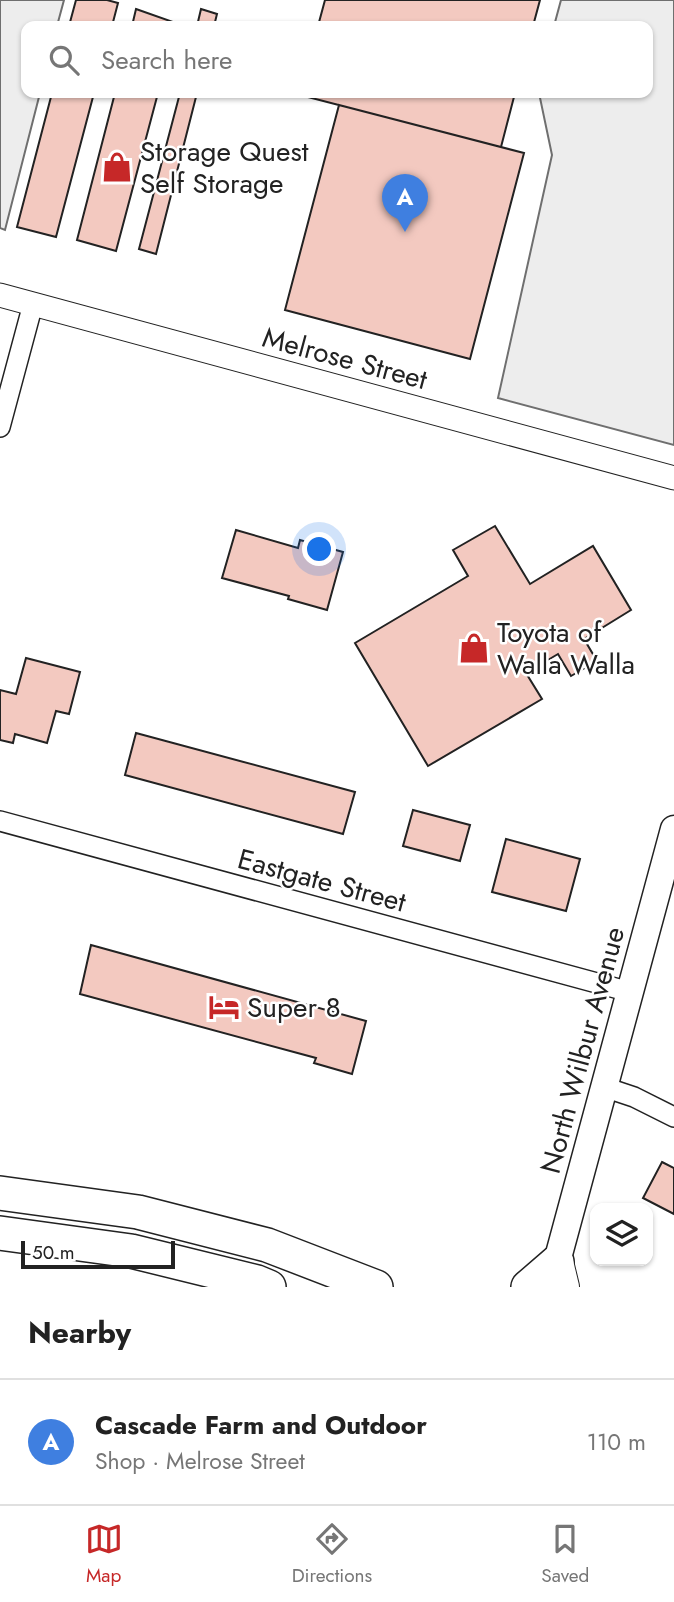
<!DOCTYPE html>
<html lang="en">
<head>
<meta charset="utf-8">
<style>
	:root { --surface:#fff; --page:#f2f2f2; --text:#222; --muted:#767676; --line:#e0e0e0; --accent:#c62828 }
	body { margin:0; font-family:Jost,sans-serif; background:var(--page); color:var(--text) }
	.controls { position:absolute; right:21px; bottom:21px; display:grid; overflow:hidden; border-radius:14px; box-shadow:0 2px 5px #0004 }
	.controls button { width:63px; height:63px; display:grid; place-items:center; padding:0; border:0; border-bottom:2px solid var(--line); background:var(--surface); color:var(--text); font:35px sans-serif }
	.scale { position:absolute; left:21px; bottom:18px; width:154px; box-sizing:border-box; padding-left:7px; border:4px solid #222; border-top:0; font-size:19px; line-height:24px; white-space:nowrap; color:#222; -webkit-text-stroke:5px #fff; paint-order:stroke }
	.you { position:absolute; left:320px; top:550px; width:24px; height:24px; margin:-18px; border:5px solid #fff; border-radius:50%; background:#1a73e8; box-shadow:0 0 0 10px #1a73e833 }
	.badge { display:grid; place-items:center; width:46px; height:46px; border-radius:50%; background:var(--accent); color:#fff; font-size:23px; font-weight:700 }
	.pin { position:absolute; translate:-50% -58px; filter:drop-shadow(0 2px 4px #0008) }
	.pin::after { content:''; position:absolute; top:37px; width:24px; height:21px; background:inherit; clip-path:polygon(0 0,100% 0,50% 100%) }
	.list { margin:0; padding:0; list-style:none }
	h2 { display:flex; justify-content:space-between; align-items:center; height:91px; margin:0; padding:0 28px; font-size:30px }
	h2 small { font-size:23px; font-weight:400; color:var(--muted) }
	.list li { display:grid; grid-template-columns:46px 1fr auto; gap:21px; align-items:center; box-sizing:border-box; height:126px; padding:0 28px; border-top:2px solid var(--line) }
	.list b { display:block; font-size:26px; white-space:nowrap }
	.list p { margin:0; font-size:23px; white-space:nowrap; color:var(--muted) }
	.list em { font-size:23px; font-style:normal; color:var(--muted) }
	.icon { flex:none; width:38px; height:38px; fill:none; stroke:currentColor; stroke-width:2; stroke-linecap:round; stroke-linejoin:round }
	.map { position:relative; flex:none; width:674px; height:1287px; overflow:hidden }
	.search { position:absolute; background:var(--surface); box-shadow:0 2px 5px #0004; left:21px; right:21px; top:21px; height:77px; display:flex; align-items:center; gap:18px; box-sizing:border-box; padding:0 24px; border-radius:14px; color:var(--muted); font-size:26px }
	.sheet { height:217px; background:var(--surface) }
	nav { display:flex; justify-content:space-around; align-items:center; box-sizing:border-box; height:98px; border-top:2px solid var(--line); background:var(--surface); font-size:19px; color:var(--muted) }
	nav a { display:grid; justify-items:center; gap:4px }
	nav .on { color:var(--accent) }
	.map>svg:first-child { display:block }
	.parking { fill:#ededed; stroke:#6f6f6f; stroke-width:2 }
	.building { fill:#f3c9c0; stroke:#222; stroke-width:2 }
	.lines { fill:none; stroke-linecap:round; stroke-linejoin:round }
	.minor-casing { stroke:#222; stroke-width:22 }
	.tertiary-casing { stroke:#222; stroke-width:25 }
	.secondary-casing { stroke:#222; stroke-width:29 }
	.trunk-casing { stroke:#222; stroke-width:34 }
	.motorway-casing { stroke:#222; stroke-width:36 }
	.minor { stroke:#fff; stroke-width:19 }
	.tertiary { stroke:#fff; stroke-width:23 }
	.secondary { stroke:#fff; stroke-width:26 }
	.trunk { stroke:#fff; stroke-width:32 }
	.motorway { stroke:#fff; stroke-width:33 }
	.labels { text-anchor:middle; stroke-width:5; stroke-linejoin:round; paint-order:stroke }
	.poi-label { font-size:28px; fill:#222; stroke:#fff; text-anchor:start }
	.street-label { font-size:28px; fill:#222; stroke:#fff }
</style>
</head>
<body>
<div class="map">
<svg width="674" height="1287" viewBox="0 0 674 1287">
	<rect width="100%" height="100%" fill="#fff"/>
	<path class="parking" d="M0 0H64L57 26H26V93H40L5 230 0 228Z
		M561 0H674V445L498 398 552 155 539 93H648V26H554Z"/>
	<path class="building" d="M76 0H107L118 3 112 26H69Z
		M325 0H540L533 26H318Z
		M136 9 176 23 175 26H132Z
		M201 9 217 14 214 26H197Z
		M52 93H94L56 237 17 227Z
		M115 93H158L116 251 77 240Z
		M180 93H197L156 254 139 249Z
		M300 93H515L501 147 300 95Z
		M339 105 524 153 470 359 285 310Z
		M495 526 530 584 593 546 631 610 584 639 597 661 571 676 558 654 526 673 542 699 428 766 355 643 468 576 453 550Z
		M236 530 298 548 300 540 343 552 327 610 288 599 289 596 222 578Z
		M26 658 80 672 69 714 56 711 47 743 15 734 13 743 0 740V690L16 694Z
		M136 733 355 792 343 834 125 775Z
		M413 810 470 825 460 861 403 846Z
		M506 839 580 859 566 911 492 892Z
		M91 945 366 1021 352 1074 314 1063 316 1058 80 994Z
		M662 1162 674 1168V1214L643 1198Z"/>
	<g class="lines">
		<g class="minor-casing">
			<path id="minor" d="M0 427 33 304
				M0 821 630 992
				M604 1087 634 1097 674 1117"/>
		</g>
		<g class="tertiary-casing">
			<path id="tertiary" d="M0 295 674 478"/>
		</g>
		<g class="secondary-casing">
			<path id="secondary" d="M552 1280 674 829"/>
		</g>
		<g class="trunk-casing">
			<path id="trunk" d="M557 1262 563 1287"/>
		</g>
		<g class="motorway-casing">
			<path id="motorway" d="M0 1193 138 1212 267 1245 376 1287
				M0 1233 131 1251 257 1282 269 1287
				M528 1287 557 1262"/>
		</g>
		<use href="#minor" class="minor"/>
		<use href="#tertiary" class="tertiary"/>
		<use href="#secondary" class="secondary"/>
		<use href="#trunk" class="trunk"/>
		<use href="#motorway" class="motorway"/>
	</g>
	<defs>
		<g id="shop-bare" transform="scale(2.415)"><path d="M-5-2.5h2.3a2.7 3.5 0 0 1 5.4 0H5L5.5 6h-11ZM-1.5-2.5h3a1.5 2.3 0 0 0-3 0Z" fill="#c62828" stroke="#fff" stroke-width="2.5" paint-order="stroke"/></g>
		<g id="hotel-bare" transform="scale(2.415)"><path d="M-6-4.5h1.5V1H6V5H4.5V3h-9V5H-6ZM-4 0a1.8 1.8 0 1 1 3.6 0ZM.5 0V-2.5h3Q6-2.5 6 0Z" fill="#c62828" stroke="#fff" stroke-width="2.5" paint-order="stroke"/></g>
	</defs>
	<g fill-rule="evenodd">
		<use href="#shop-bare" x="117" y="167"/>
		<use href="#shop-bare" x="474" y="648"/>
		<use href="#hotel-bare" x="224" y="1007"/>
	</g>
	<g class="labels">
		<g class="poi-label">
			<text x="140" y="161">Storage Quest<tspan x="140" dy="32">Self Storage</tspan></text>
			<text x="497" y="642">Toyota of<tspan x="497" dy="32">Walla Walla</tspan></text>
			<text x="247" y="1017">Super 8</text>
		</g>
		<g class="street-label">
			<text transform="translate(345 358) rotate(15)" y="10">Melrose Street</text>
			<text transform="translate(322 880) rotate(15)" y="10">Eastgate Street</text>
			<text transform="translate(582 1050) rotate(-75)" y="10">North Wilbur Avenue</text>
		</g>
	</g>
</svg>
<div class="controls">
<button><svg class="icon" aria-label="layers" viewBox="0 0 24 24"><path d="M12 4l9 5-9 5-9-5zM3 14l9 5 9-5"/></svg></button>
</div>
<div class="scale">50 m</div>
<div class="you"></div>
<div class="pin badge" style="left:405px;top:232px;background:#3f7fe0">A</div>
<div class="search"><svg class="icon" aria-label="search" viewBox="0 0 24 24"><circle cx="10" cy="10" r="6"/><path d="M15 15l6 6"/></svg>Search here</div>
</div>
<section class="sheet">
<h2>Nearby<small></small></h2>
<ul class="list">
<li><span class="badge" style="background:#3f7fe0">A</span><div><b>Cascade Farm and Outdoor</b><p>Shop · Melrose Street</p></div><em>110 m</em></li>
</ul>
</section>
<nav>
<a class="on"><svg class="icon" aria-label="map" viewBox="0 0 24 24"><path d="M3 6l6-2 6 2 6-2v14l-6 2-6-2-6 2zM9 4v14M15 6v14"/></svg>Map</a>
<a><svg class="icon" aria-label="directions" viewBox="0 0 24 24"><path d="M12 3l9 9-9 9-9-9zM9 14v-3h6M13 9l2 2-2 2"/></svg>Directions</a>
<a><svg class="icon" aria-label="saved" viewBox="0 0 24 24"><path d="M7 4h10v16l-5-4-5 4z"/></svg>Saved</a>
</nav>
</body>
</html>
